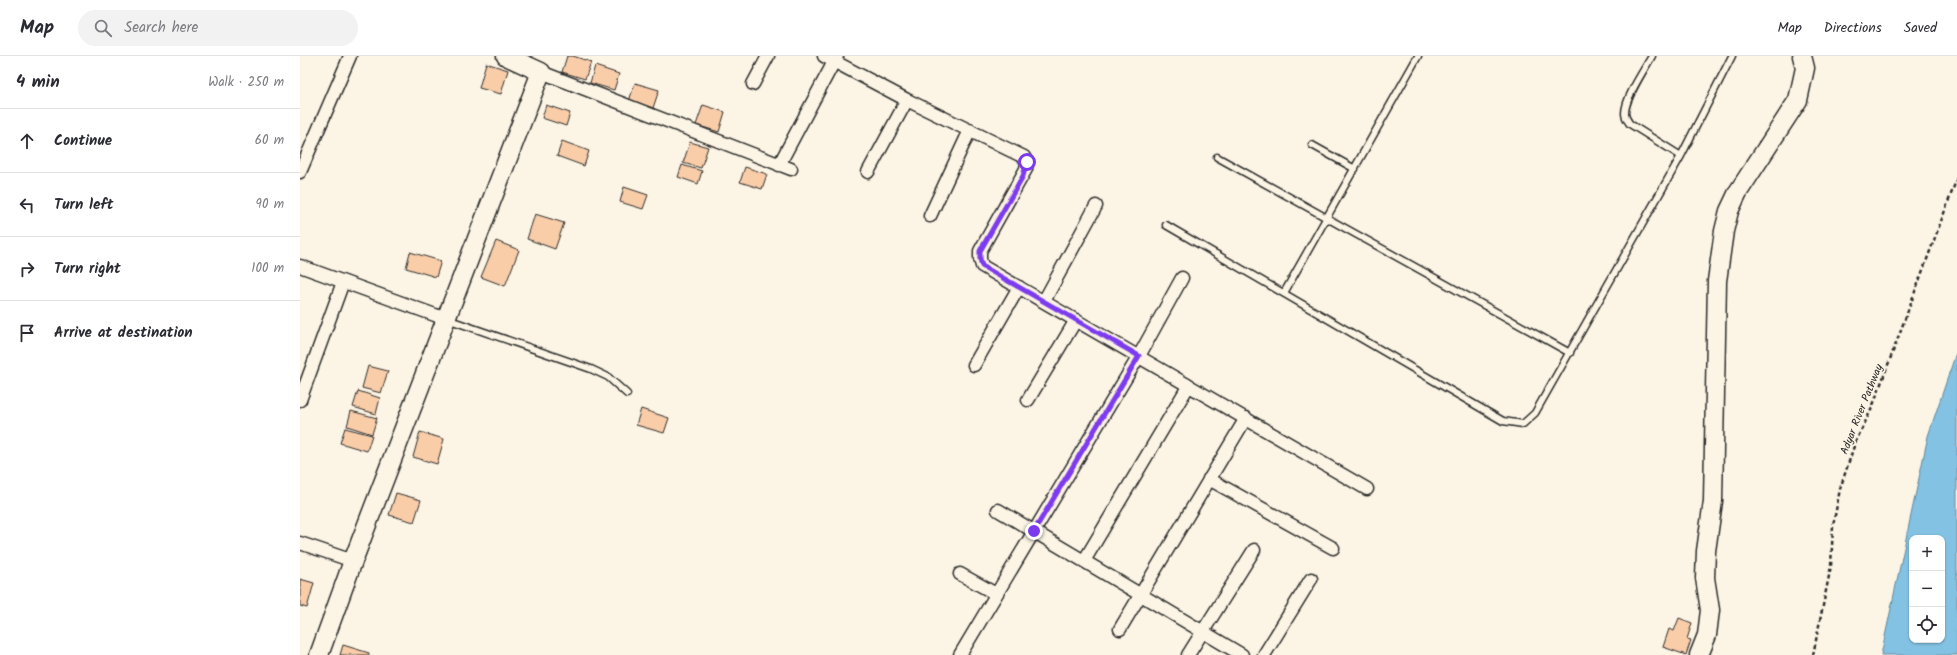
<!DOCTYPE html>
<html lang="en">
<head>
<meta charset="utf-8">
<style>
	:root { --surface:#fff; --page:#f2f2f3; --text:#2b2b33; --muted:#7c7c81; --line:#e1e1e2 }
	body { margin:0; font-family:Kalam,sans-serif; background:var(--page); color:var(--text) }
	.controls { position:absolute; right:12px; bottom:12px; display:grid; overflow:hidden; border-radius:8px; box-shadow:0 1px 3px #0004 }
	.controls button { width:36px; height:36px; display:grid; place-items:center; padding:0; border:0; border-bottom:1px solid var(--line); background:var(--surface); color:var(--text); font:20px sans-serif }
	.stop { position:absolute; width:12px; height:12px; margin:-9px; border:3px solid #7c3aed; border-radius:50%; background:#fff }
	.stop.end { background:#7c3aed; border-color:#fff; box-shadow:0 1px 4px #0008 }
	.list { margin:0; padding:0; list-style:none }
	h2 { display:flex; justify-content:space-between; align-items:center; height:52px; margin:0; padding:0 16px; font-size:17px }
	h2 small { font-size:13px; font-weight:400; color:var(--muted) }
	.list li { display:grid; grid-template-columns:26px 1fr auto; gap:12px; align-items:center; box-sizing:border-box; height:64px; padding:0 16px; border-top:1px solid var(--line) }
	.list b { display:block; font-size:15px; white-space:nowrap }
	.list em { font-size:13px; font-style:normal; color:var(--muted) }
	.icon { flex:none; width:22px; height:22px; fill:none; stroke:currentColor; stroke-width:2; stroke-linecap:round; stroke-linejoin:round }
	.map { position:relative; flex:none; width:1657px; height:599px; overflow:hidden }
	header { display:flex; align-items:center; gap:24px; box-sizing:border-box; height:56px; padding:0 20px; background:var(--surface); border-bottom:1px solid var(--line) }
	header strong { font-size:19px }
	nav { display:flex; gap:22px; margin-inline-start:auto; font-size:14px }
	.search { width:280px; height:36px; background:var(--page); display:flex; align-items:center; gap:10px; box-sizing:border-box; padding:0 14px; border-radius:22px; color:var(--muted); font-size:15px }
	main { display:flex }
	aside { flex:1; background:var(--surface) }
	.map>svg:first-child { display:block }
	.water { fill:#83c2e3; stroke:#608699; fill-rule:evenodd }
	.building { fill:#facda9; stroke:#2b2b2b }
	.lines { fill:none; stroke-linecap:round; stroke-linejoin:round }
	.lane-casing { stroke:#2b2b2b; stroke-width:9 }
	.street-casing { stroke:#2b2b2b; stroke-width:15 }
	.secondary-casing { stroke:#2b2b2b; stroke-width:21 }
	.path { stroke:#2b2b2b; stroke-width:2.5; stroke-dasharray:4 3; stroke-linecap:butt }
	.lane { stroke:#fcf5e5; stroke-width:6 }
	.street { stroke:#fcf5e5; stroke-width:12 }
	.secondary { stroke:#fcf5e5; stroke-width:18 }
	.route { stroke:#7c3aed; stroke-width:5 }
	.labels { text-anchor:middle; stroke-width:3.5; stroke-linejoin:round; paint-order:stroke }
	.street-label { font-size:11px; fill:#2b2b2b; stroke:#fcf5e5 }
</style>
</head>
<body>
<header>
<strong>Map</strong>
<div class="search"><svg class="icon" aria-label="search" viewBox="0 0 24 24"><circle cx="10" cy="10" r="6"/><path d="M15 15l6 6"/></svg>Search here</div>
<nav><a>Map</a><a>Directions</a><a>Saved</a></nav>
</header>
<main>
<aside>
<h2>4 min<small>Walk · 250 m</small></h2>
<ul class="list">
<li><svg class="icon" aria-label="ahead" viewBox="0 0 24 24"><path d="M12 20V5M6 11l6-6 6 6"/></svg><div><b>Continue</b></div><em>60 m</em></li>
<li><svg class="icon" aria-label="left" viewBox="0 0 24 24"><path d="M17 20v-9H6M10 6l-5 5 5 5"/></svg><div><b>Turn left</b></div><em>90 m</em></li>
<li><svg class="icon" aria-label="right" viewBox="0 0 24 24"><path d="M7 20v-9h11M14 6l5 5-5 5"/></svg><div><b>Turn right</b></div><em>100 m</em></li>
<li><svg class="icon" aria-label="arrive" viewBox="0 0 24 24"><path d="M6 21V4h12l-3 4 3 4H6"/></svg><div><b>Arrive at destination</b></div></li>
</ul>
</aside>
<div class="map">
<svg width="1657" height="599" viewBox="0 0 1657 599">
	<rect width="100%" height="100%" fill="#fcf5e5"/>
	<filter id="ink" filterUnits="userSpaceOnUse"><feTurbulence type="fractalNoise" baseFrequency=".025" numOctaves="2"/><feDisplacementMap in="SourceGraphic" scale="8" xChannelSelector="R" yChannelSelector="G"/><feConvolveMatrix kernelMatrix="1 2 1 2 8 2 1 2 1" color-interpolation-filters="sRGB"/></filter>
	<g filter="url(#ink)">
		<path class="water" d="M1657 294V599H1581L1628 380ZM1612 482H1642V584H1612Z"/>
		<path class="building" d="M267 0H273L291 6 285 23 262 16Z
			M186 7 208 14 201 38 179 32Z
			M295 10 319 18 314 34 290 27Z
			M335 27 359 34 353 52 329 45Z
			M246 49 270 57 266 70 242 62Z
			M403 49 425 56 419 76 396 69Z
			M262 85 289 95 284 110 257 100Z
			M390 86 408 91 401 112 383 107Z
			M382 109 402 115 398 128 378 121Z
			M445 111 467 118 462 133 440 126Z
			M324 131 348 139 343 153 320 146Z
			M235 158 264 167 255 193 227 183Z
			M196 185 219 194 205 230 181 221Z
			M110 196 141 205 136 221 106 212Z
			M68 310 88 315 81 337 62 332Z
			M58 335 80 342 76 358 53 351Z
			M341 353 369 362 364 377 336 369Z
			M51 355 77 362 72 378 47 370Z
			M45 372 72 379 67 395 40 387Z
			M120 376 144 383 137 408 113 401Z
			M96 437 121 444 114 466 89 459Z
			M0 523 14 527 7 552 0 550Z
			M1379 562 1392 567 1387 583 1391 584 1386 599 1363 591 1369 573 1374 575Z
			M43 589 69 597V599H40Z"/>
		<g class="lines">
			<g class="lane-casing">
				<path id="lane" d="M1352 0C1344 14 1325 42 1325 57 1325 62 1327 64 1330 68L1381 100
					M1012 89 1055 113
					M917 101 1270 297
					M866 169 1203 365 1223 368 1235 357 1381 100 1432 0
					M984 237 1118 0
					M147 263 291 313 308 321 327 338"/>
			</g>
			<g class="street-casing">
				<path id="street" d="M524 0 607 44 724 101 727 106 726 113 680 195V203L682 210 1067 433
					M241 16 491 113
					M453 28 468 0
					M479 109 537 0
					M0 116 50 0
					M568 116 607 44
					M630 160 670 74
					M0 210 146 263
					M744 245 796 150
					M674 309 719 231
					M0 344 43 226
					M728 344 776 264
					M909 423 1033 492
					M698 454 942 599
					M0 487 53 505
					M784 505 889 329
					M660 518 696 538
					M820 573 946 362
					M660 599 839 300 882 222
					M888 599 954 494
					M964 599 1011 523"/>
			</g>
			<g class="secondary-casing">
				<path id="secondary" d="M19 599 53 505 241 16 206 0
					M1399 599 1407 579 1410 554 1405 522 1406 495 1413 445 1417 225 1424 175 1429 155 1438 136 1498 44 1505 12 1502 0"/>
			</g>
			<path class="path" d="M1513 599 1531 510 1533 470 1540 433 1555 387 1572 352 1657 122"/>
			<use href="#lane" class="lane"/>
			<use href="#street" class="street"/>
			<use href="#secondary" class="secondary"/>
		</g>
	</g>
	<g class="lines" filter="url(#ink)">
		<path class="route" d="M727 106 723 120 680 195V203L682 210 839 300 734 475"/>
	</g>
	<g class="labels">
		<g class="street-label">
			<text transform="translate(1561 353) rotate(-68)" y="4">Adyar River Pathway</text>
		</g>
	</g>
</svg>
<div class="controls">
<button>+</button>
<button>−</button>
<button><svg class="icon" aria-label="locate" viewBox="0 0 24 24"><circle cx="12" cy="12" r="6"/><path d="M12 2v4M12 18v4M2 12h4M18 12h4"/></svg></button>
</div>
<div class="stop" style="left:727px;top:106px"></div>
<div class="stop end" style="left:734px;top:475px"></div>
</div>
</main>
</body>
</html>
